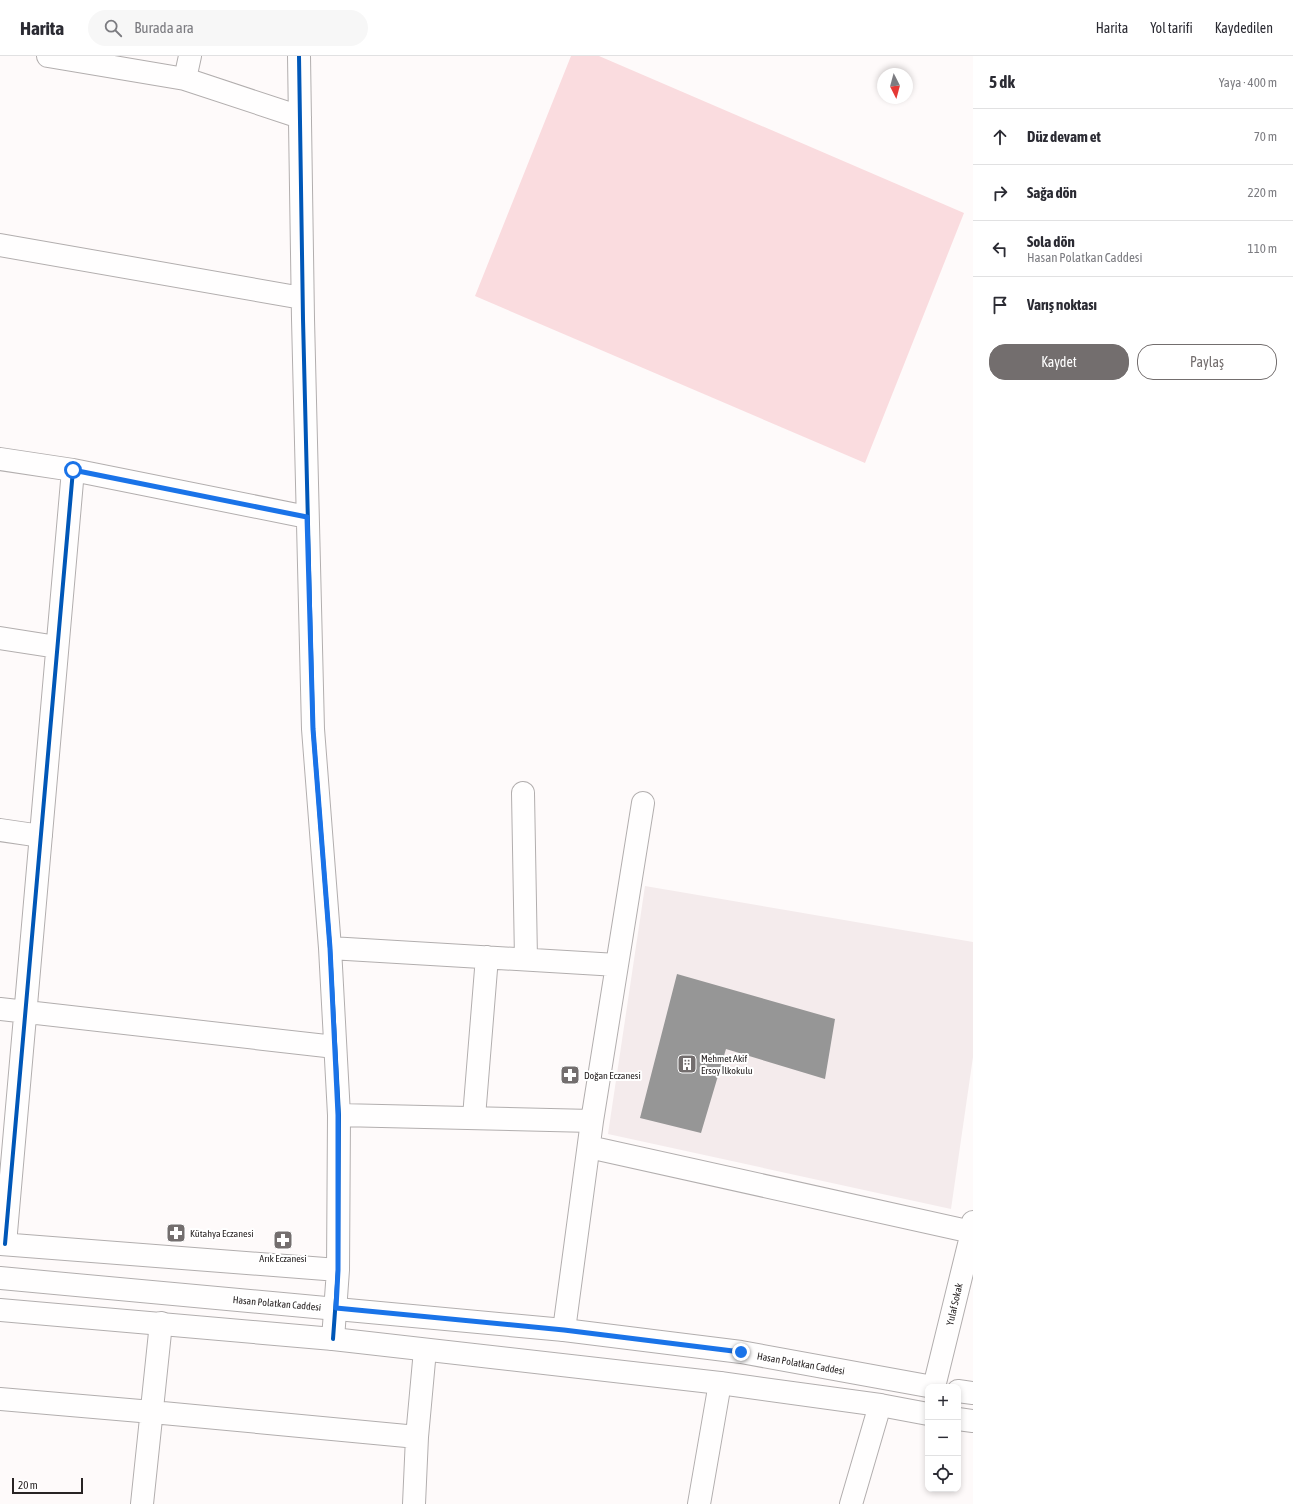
<!DOCTYPE html>
<html lang="tr">
<head>
<meta charset="utf-8">
<style>
	:root { --surface:#fff; --page:#f7f7f7; --text:#2b2b33; --muted:#7c7c81; --line:#e1e1e2; --accent:#736e6e }
	body { margin:0; font-family:"Asap Condensed",sans-serif; background:var(--page); color:var(--text) }
	.controls { position:absolute; right:12px; bottom:12px; display:grid; overflow:hidden; border-radius:8px; box-shadow:0 2px 6px #0003 }
	.controls button { width:36px; height:36px; display:grid; place-items:center; padding:0; border:0; border-bottom:1px solid var(--line); background:var(--surface); color:var(--text); font:20px sans-serif }
	.compass { position:absolute; left:877px; top:12px; width:36px; height:36px; border-radius:50%; background:var(--surface); box-shadow:0 2px 6px #0003; rotate:174deg }
	.scale { position:absolute; left:12px; bottom:10px; width:71px; box-sizing:border-box; padding-left:4px; border:2px solid #282323; border-top:0; font-size:11px; line-height:14px; white-space:nowrap; color:#282323; -webkit-text-stroke:3px #fff; paint-order:stroke }
	.stop { position:absolute; width:12px; height:12px; margin:-9px; border:3px solid #1a73e8; border-radius:50%; background:#fff }
	.stop.end { background:#1a73e8; border-color:#fff; box-shadow:0 1px 4px #0008 }
	.list { margin:0; padding:0; list-style:none }
	h2 { display:flex; justify-content:space-between; align-items:center; height:52px; margin:0; padding:0 16px; font-size:17px }
	h2 small { font-size:13px; font-weight:400; color:var(--muted) }
	.list li { display:grid; grid-template-columns:26px 1fr auto; gap:12px; align-items:center; box-sizing:border-box; height:56px; padding:0 16px; border-top:1px solid var(--line) }
	.list b { display:block; font-size:15px; white-space:nowrap }
	.list p { margin:0; font-size:13px; white-space:nowrap; color:var(--muted) }
	.list em { font-size:13px; font-style:normal; color:var(--muted) }
	.actions { display:flex; gap:8px; padding:12px 16px }
	.actions a { flex:1; padding:9px 0; border:1px solid var(--accent); border-radius:16px; text-align:center; font-size:14px; color:var(--accent) }
	.actions .main { background:var(--accent); color:#fff }
	.icon { flex:none; width:22px; height:22px; fill:none; stroke:currentColor; stroke-width:2; stroke-linecap:round; stroke-linejoin:round }
	.map { position:relative; flex:none; width:973px; height:1448px; overflow:hidden }
	header { display:flex; align-items:center; gap:24px; box-sizing:border-box; height:56px; padding:0 20px; background:var(--surface); border-bottom:1px solid var(--line) }
	header strong { font-size:19px }
	nav { display:flex; gap:22px; margin-inline-start:auto; font-size:14px }
	.search { width:280px; height:36px; background:var(--page); display:flex; align-items:center; gap:10px; box-sizing:border-box; padding:0 14px; border-radius:22px; color:var(--muted); font-size:15px }
	main { display:flex }
	aside { flex:1; background:var(--surface) }
	.map>svg:first-child { display:block }
	.built { fill:#f4ebec }
	.green { fill:#fadcdf }
	.building { fill:#969696 }
	.lines { fill:none; stroke-linecap:round; stroke-linejoin:round }
	.street-casing { stroke:#b2aeae; stroke-width:24 }
	.secondary-casing { stroke:#b2aeae; stroke-width:24 }
	.street { stroke:#fffefe; stroke-width:22 }
	.secondary { stroke:#fffefe; stroke-width:22 }
	.cycleway-casing { stroke:#fff; stroke-width:6 }
	.cycleway { stroke:#0057b8; stroke-width:4 }
	.route { stroke:#1a73e8; stroke-width:5 }
	.labels { text-anchor:middle; stroke-width:4; stroke-linejoin:round; paint-order:stroke }
	.poi-label { font-size:10px; fill:#282323; stroke:#fff; text-anchor:start }
	.street-label { font-size:10px; fill:#282323; stroke:#fff }
</style>
</head>
<body>
<header>
<strong>Harita</strong>
<div class="search"><svg class="icon" aria-label="search" viewBox="0 0 24 24"><circle cx="10" cy="10" r="6"/><path d="M15 15l6 6"/></svg>Burada ara</div>
<nav><a>Harita</a><a>Yol tarifi</a><a>Kaydedilen</a></nav>
</header>
<main>
<div class="map">
<svg width="973" height="1448" viewBox="0 0 973 1448">
	<rect width="100%" height="100%" fill="#fefafa"/>
	<path class="built" d="M645 830 973 886V1001L951 1153 608 1078Z"/>
	<path class="green" d="M571 0H599L964 157 865 407 475 240Z"/>
	<path class="building" d="M677 918 835 963 825 1023 726 993 701 1077 640 1062Z"/>
	<g class="lines">
		<g class="street-casing">
			<path id="street" d="M48 0 185 23 300 61
				M299 0 303 263 313 673 330 892 339 1059 338 1214 333 1283
				M185 23 190 0
				M0 189 302 242
				M0 403 73 414 307 461
				M0 582 57 591
				M523 737 526 903
				M0 774 41 780
				M330 892 617 909
				M0 953 335 991
				M339 1059 592 1065
				M474 1061 487 901
				M589 1091 972 1176
				M0 1188 338 1214
				M5 1188 73 414
				M564 1274 592 1065 643 747
				M934 1331 972 1176 973 1166
				M0 1343 152 1356 417 1381
				M142 1448 161 1267
				M414 1448 417 1381 425 1294
				M699 1448 720 1327
				M851 1448 880 1349"/>
		</g>
		<g class="secondary-casing">
			<path id="secondary" d="M0 1222 564 1274 741 1296 933 1331
				M0 1254 333 1283 720 1327 880 1349 928 1358
				M958 1335 973 1337
				M958 1363 973 1365"/>
		</g>
		<use href="#street" class="street"/>
		<use href="#secondary" class="secondary"/>
		<g class="cycleway-casing">
			<path id="cycleway" d="M299 0 303 263 313 673 330 892 339 1059 338 1214 333 1283
				M5 1188 73 414"/>
		</g>
		<use href="#cycleway" class="cycleway"/>
	</g>
	<g class="lines">
		<path class="route" d="M73 414 307 461 313 673 330 892 338 1059V1214L336 1252 564 1274 741 1296"/>
	</g>
	<defs>
		<g id="building-square" transform="scale(1)"><rect x="-9" y="-9" width="18" height="18" rx="4" fill="#736e6e" stroke="#fff"/><path d="M-4-6H4V6H1V3H-1V6H-4ZM-2.5-4.3h1.7v1.8h-1.7ZM.8-4.3h1.7v1.8H.8ZM-2.5-1h1.7V.8h-1.7ZM.8-1h1.7V.8H.8Z" fill="#fff"/></g>
		<g id="pharmacy-square" transform="scale(1)"><rect x="-9" y="-9" width="18" height="18" rx="4" fill="#736e6e" stroke="#fff"/><path d="M-2-6h4v4h4v4h-4v4h-4v-4h-4v-4h4Z" fill="#fff"/></g>
	</defs>
	<g fill-rule="evenodd">
		<use href="#building-square" x="687" y="1008"/>
		<use href="#pharmacy-square" x="570" y="1019"/>
		<use href="#pharmacy-square" x="176" y="1177"/>
		<use href="#pharmacy-square" x="283" y="1184"/>
	</g>
	<g class="labels">
		<g class="poi-label">
			<text x="701" y="1006">Mehmet Akif<tspan x="701" dy="12">Ersoy İlkokulu</tspan></text>
			<text x="584" y="1023">Doğan Eczanesi</text>
			<text x="190" y="1181">Kütahya Eczanesi</text>
			<text x="283" y="1206" text-anchor="middle">Arık Eczanesi</text>
		</g>
		<g class="street-label">
			<text transform="translate(277 1247) rotate(5)" y="4">Hasan Polatkan Caddesi</text>
			<text transform="translate(954 1248) rotate(-77)" y="4">Yulaf Sokak</text>
			<text transform="translate(801 1307) rotate(10)" y="4">Hasan Polatkan Caddesi</text>
		</g>
	</g>
</svg>
<div class="controls">
<button>+</button>
<button>−</button>
<button><svg class="icon" aria-label="locate" viewBox="0 0 24 24"><circle cx="12" cy="12" r="6"/><path d="M12 2v4M12 18v4M2 12h4M18 12h4"/></svg></button>
</div>
<svg class="compass" viewBox="-18 -18 36 36"><path d="M0-13l5 13h-10z" fill="#e53935"/><path d="M0 13l5-13h-10z" fill="#7c7c81"/></svg>
<div class="scale">20 m</div>
<div class="stop" style="left:73px;top:414px"></div>
<div class="stop end" style="left:741px;top:1296px"></div>
</div>
<aside>
<h2>5 dk<small>Yaya · 400 m</small></h2>
<ul class="list">
<li><svg class="icon" aria-label="ahead" viewBox="0 0 24 24"><path d="M12 20V5M6 11l6-6 6 6"/></svg><div><b>Düz devam et</b></div><em>70 m</em></li>
<li><svg class="icon" aria-label="right" viewBox="0 0 24 24"><path d="M7 20v-9h11M14 6l5 5-5 5"/></svg><div><b>Sağa dön</b></div><em>220 m</em></li>
<li><svg class="icon" aria-label="left" viewBox="0 0 24 24"><path d="M17 20v-9H6M10 6l-5 5 5 5"/></svg><div><b>Sola dön</b><p>Hasan Polatkan Caddesi</p></div><em>110 m</em></li>
<li><svg class="icon" aria-label="arrive" viewBox="0 0 24 24"><path d="M6 21V4h12l-3 4 3 4H6"/></svg><div><b>Varış noktası</b></div></li>
</ul>
<div class="actions"><a class="main">Kaydet</a><a>Paylaş</a></div>
</aside>
</main>
</body>
</html>
